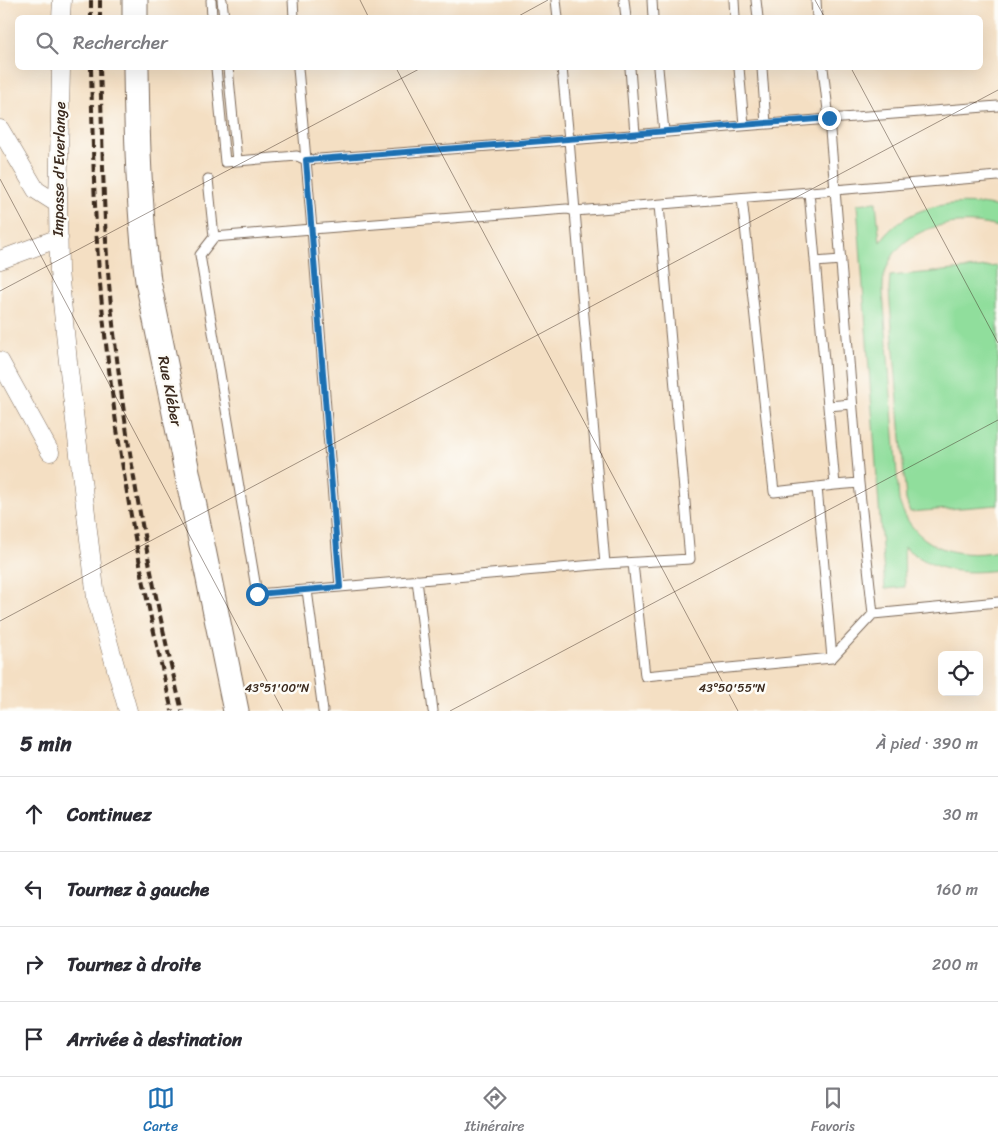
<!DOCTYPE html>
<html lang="fr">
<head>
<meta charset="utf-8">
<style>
	:root { --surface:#fff; --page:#f7f7f7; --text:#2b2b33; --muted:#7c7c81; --line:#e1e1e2; --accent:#1f6fb2 }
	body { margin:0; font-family:Sriracha,sans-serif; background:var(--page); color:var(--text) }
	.controls { position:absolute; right:15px; bottom:15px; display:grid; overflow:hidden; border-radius:8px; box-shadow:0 5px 20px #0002 }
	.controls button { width:45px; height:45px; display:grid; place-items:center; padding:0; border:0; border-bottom:1px solid var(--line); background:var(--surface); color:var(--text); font:25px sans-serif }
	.stop { position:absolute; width:15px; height:15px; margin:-11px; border:4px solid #1f6fb2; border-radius:50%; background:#fff }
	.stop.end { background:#1f6fb2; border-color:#fff; box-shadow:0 1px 5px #0008 }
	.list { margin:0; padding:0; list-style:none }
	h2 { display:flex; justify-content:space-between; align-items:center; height:65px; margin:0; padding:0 20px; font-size:21px }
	h2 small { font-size:16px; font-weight:400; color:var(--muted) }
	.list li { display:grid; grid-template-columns:32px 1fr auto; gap:15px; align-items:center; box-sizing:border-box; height:75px; padding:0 20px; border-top:1px solid var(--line) }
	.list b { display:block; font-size:19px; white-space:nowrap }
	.list em { font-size:16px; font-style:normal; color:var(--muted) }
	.icon { flex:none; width:28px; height:28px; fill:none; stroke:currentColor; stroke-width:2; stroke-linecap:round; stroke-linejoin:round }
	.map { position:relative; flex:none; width:998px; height:711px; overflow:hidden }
	.search { position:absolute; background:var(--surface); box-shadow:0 5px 20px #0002; left:15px; right:15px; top:15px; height:55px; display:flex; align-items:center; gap:12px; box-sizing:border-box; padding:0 18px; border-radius:8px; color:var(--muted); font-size:19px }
	.sheet { height:365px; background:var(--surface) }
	nav { display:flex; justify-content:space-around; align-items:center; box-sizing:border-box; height:70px; border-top:1px solid var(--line); background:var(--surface); font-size:14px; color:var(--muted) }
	nav a { display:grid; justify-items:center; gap:2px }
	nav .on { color:var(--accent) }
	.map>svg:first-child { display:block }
	.green { fill:#90de9c; stroke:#66845d }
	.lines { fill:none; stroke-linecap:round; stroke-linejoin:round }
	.lane-casing { stroke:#7c6958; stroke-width:11 }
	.street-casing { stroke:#7c6958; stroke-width:19 }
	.secondary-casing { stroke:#7c6958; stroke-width:27 }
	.lane { stroke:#fff; stroke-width:9 }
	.street { stroke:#fff; stroke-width:18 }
	.secondary { stroke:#fff; stroke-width:25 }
	.rail { stroke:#3b2a1e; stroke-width:4; stroke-dasharray:8 4; stroke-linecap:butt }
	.route { stroke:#1f6fb2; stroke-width:6 }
	.ticks { fill:none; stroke:#3b2a1e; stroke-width:1; stroke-opacity:0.45 }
	.labels { text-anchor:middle; stroke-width:5; stroke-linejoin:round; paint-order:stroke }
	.street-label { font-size:15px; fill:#3b2a1e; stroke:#fdfcf7 }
	.ticks-label { font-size:12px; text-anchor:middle; fill:#3b2a1e; stroke:#fdfcf7; stroke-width:5; stroke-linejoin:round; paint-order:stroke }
</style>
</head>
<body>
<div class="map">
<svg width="998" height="711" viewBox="0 0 998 711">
	<rect width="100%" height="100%" fill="#fdfcf7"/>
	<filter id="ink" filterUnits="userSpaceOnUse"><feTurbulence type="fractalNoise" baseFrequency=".02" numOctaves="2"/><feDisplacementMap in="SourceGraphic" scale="10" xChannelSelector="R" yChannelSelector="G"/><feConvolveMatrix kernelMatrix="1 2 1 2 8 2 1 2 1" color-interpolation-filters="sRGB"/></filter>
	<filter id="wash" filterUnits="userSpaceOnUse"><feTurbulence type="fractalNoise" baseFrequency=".0096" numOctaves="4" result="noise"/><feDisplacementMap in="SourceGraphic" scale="20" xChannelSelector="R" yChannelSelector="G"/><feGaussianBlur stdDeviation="1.12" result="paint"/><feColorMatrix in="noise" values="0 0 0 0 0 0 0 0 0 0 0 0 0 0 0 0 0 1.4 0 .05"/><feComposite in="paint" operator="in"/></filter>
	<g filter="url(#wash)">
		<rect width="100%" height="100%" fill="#f4dfc3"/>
		<path class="green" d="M876 202 880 242C883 238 886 234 890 230 917 203 963 199 998 207V227C956 215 895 227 884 277 883 281 883 287 883 292L899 501C913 546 954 560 998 551V570C959 575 935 571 904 547L905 587 885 589 857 204Z
			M998 266V505L910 512 906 500 889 290 890 276Z"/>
	</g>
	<g filter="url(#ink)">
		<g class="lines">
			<g class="lane-casing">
				<path id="lane" d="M211 0 212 18
					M222 0 224 18
					M293 0 294 18
					M556 0 558 18
					M624 0 626 18
					M652 0 653 18
					M734 0 735 18
					M756 0 758 18
					M816 0 817 18
					M216 68 225 162 237 161
					M228 68 237 161 297 156 306 160 312 229 567 209 575 211 605 564 340 587
					M298 68 306 160 569 140 562 68
					M630 68 635 134
					M658 68 664 132
					M739 68 744 125
					M762 68 766 124
					M823 68 829 119 998 106
					M208 179 214 237 312 229 340 587 257 594 200 255 214 237
					M742 198 774 492 835 485 809 192
					M815 262 841 260
					M828 406 852 404
					M859 483 873 614 998 602
					M835 485 859 483 835 190 575 211 569 140 829 119 835 190 998 176
					M817 487 832 658
					M633 563 645 676 832 658 873 614
					M605 564 690 559 659 205
					M417 580 433 711
					M307 590 323 711"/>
			</g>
			<g class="street-casing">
				<path id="street" d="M61 18 62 0
					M61 68 58 204 59 271 68 362 96 598 128 711
					M0 129 36 190 58 204
					M0 260 59 238
					M0 361 50 452"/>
			</g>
			<g class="secondary-casing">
				<path id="secondary" d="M135 0V18
					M136 68C137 139 139 210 148 281L236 711"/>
			</g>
			<use href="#lane" class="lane"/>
			<use href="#street" class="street"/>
			<use href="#secondary" class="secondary"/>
			<path class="rail" d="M91 0V18
				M100 0V18
				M91 68C93 147 94 226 102 305 115 442 140 577 172 711
				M100 68C103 147 103 227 111 305 125 443 149 577 182 711"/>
		</g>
	</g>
	<g class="lines" filter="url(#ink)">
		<path class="route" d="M257 594 340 587 306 160 829 118"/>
	</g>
	<path class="ticks" d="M360 0 369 18M815 0 825 18M515 18 548 0M396 68 738 711M851 68 998 343M0 179 283 711M0 291 421 68M0 621 998 90M450 711 998 420"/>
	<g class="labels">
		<g class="street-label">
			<text transform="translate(59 169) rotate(-89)" y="5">Impasse d'Everlange</text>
			<text transform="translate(170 391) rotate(79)" y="5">Rue Kléber</text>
		</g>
	</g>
	<g class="ticks-label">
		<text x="277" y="692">43°51'00"N</text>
		<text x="732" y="692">43°50'55"N</text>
	</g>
</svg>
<div class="controls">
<button><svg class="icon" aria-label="locate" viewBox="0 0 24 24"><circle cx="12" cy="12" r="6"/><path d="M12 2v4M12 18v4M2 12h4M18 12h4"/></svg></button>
</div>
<div class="stop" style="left:257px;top:594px"></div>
<div class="stop end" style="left:829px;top:118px"></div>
<div class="search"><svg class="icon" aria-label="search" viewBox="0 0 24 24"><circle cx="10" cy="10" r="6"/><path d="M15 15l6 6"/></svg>Rechercher</div>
</div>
<section class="sheet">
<h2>5 min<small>À pied · 390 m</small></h2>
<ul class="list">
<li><svg class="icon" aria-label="ahead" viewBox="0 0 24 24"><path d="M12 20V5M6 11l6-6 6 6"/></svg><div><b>Continuez</b></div><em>30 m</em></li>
<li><svg class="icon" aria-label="left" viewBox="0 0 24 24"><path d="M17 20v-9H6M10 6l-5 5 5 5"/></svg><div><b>Tournez à gauche</b></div><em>160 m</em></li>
<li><svg class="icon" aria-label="right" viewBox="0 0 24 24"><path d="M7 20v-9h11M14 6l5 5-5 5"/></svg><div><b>Tournez à droite</b></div><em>200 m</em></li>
<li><svg class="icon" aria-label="arrive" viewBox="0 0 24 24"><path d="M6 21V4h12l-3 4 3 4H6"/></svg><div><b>Arrivée à destination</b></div></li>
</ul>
</section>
<nav>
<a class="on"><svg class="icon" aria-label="map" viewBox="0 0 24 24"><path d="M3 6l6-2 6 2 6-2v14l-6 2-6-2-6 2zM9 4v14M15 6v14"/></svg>Carte</a>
<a><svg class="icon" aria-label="directions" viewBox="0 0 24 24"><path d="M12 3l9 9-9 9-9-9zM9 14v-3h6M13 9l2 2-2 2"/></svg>Itinéraire</a>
<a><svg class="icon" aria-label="saved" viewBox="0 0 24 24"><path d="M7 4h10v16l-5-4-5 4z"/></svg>Favoris</a>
</nav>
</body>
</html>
